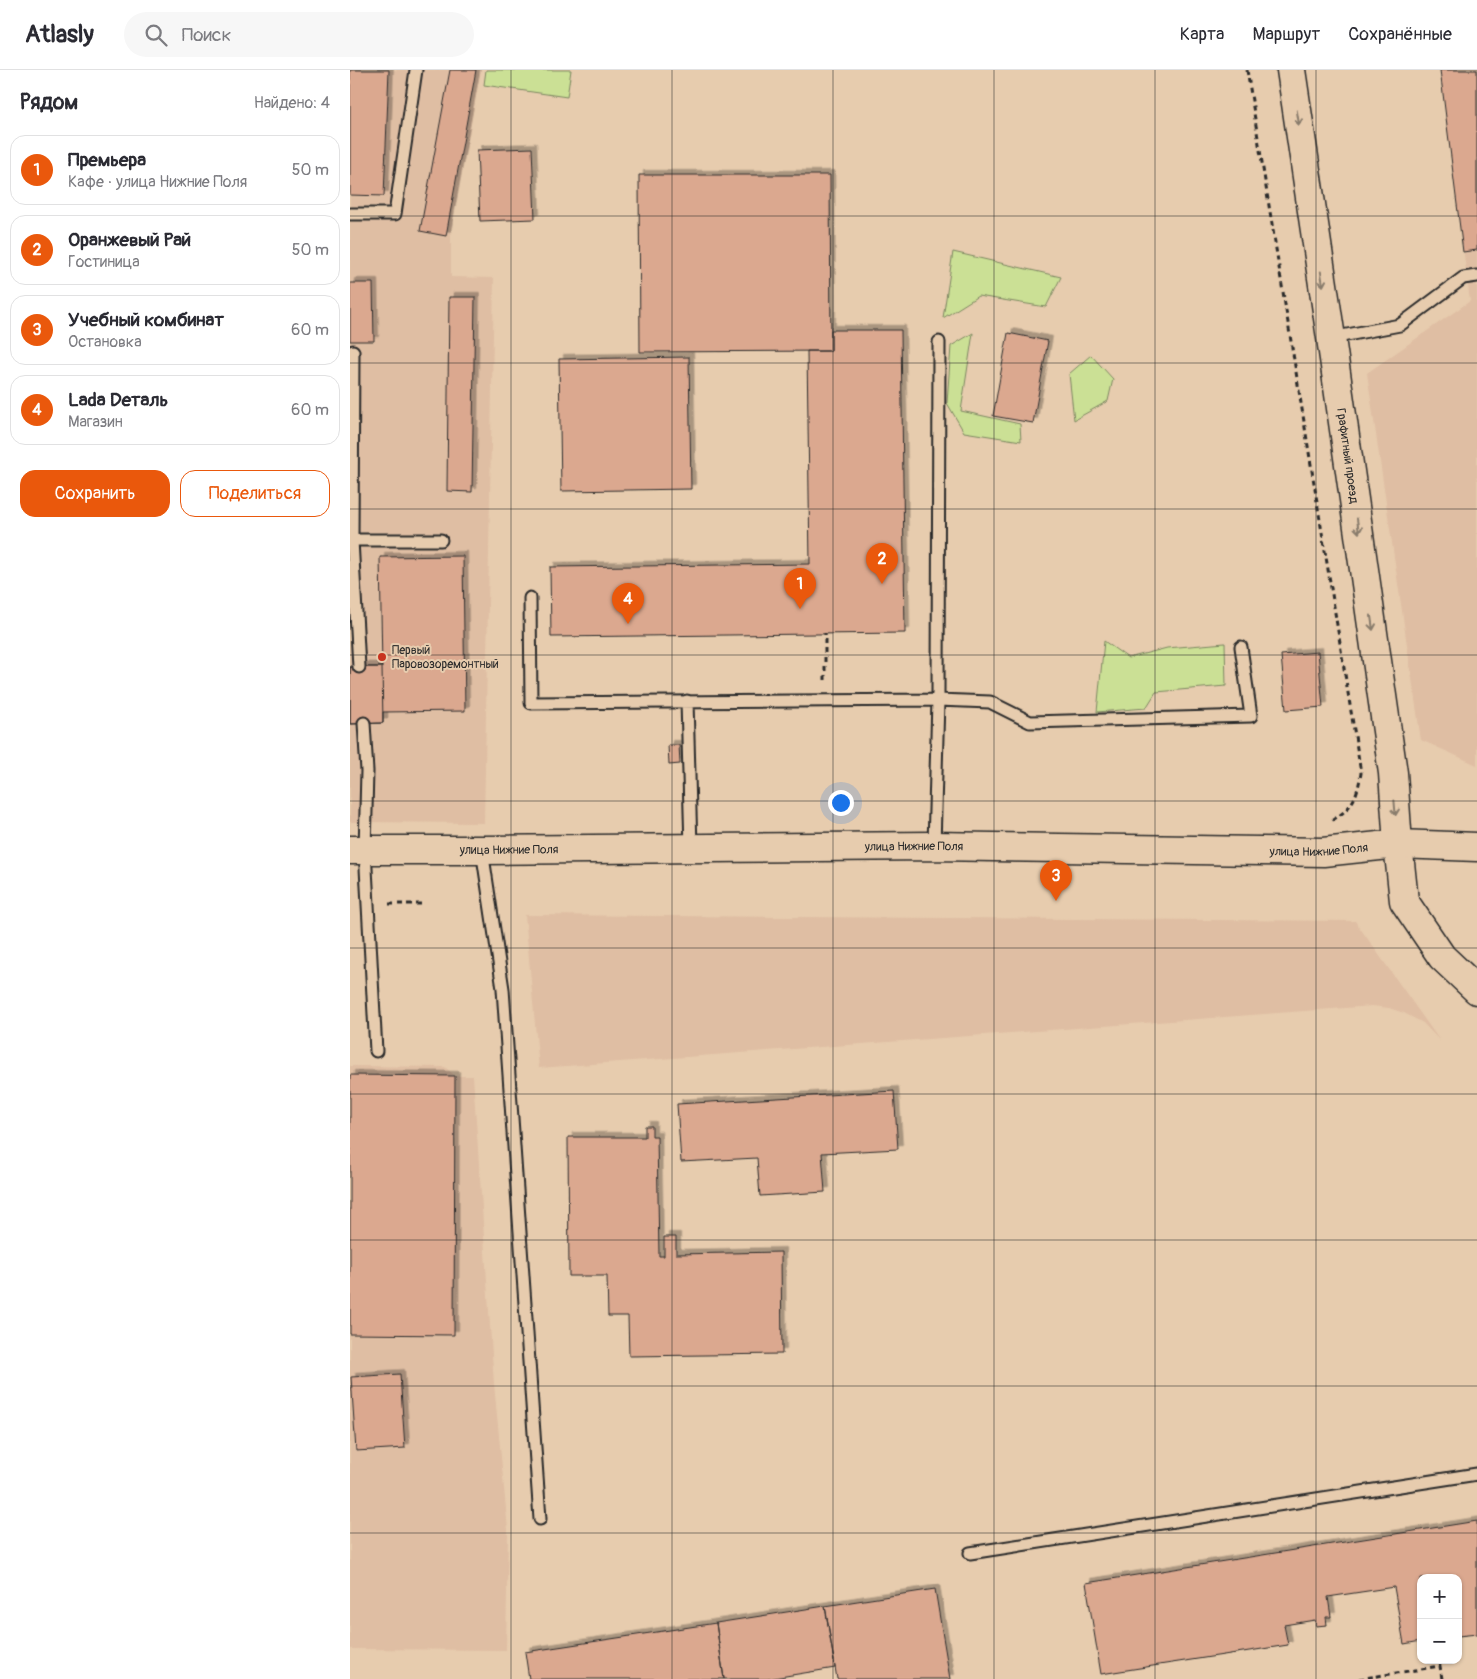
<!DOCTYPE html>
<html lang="ru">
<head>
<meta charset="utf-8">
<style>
	:root { --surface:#fff; --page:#f7f7f7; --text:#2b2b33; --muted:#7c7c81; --line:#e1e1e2; --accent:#ea580c }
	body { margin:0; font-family:Pangolin,sans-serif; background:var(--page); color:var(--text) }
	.controls { position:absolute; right:15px; bottom:15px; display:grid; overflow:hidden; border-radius:10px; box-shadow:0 1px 4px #0004 }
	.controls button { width:45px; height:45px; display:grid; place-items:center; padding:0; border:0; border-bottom:1px solid var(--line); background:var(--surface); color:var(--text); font:25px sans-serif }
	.you { position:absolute; left:490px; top:732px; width:18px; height:18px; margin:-12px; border:4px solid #fff; border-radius:50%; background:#1a73e8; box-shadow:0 0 0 8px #1a73e833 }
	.badge { display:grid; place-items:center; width:32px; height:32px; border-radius:50%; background:var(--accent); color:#fff; font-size:16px; font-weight:700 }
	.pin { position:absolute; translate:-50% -41px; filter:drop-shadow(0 1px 2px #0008) }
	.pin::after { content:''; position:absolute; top:26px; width:18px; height:15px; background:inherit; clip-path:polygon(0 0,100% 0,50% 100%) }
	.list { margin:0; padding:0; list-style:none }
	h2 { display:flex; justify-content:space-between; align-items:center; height:65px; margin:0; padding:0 20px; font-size:21px }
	h2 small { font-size:16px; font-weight:400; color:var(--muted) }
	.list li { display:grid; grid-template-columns:32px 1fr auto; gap:15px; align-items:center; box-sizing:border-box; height:70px; margin:0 10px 10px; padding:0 10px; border:1px solid var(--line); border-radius:15px }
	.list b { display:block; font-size:19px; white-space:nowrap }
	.list p { margin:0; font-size:16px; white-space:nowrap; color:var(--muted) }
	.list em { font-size:16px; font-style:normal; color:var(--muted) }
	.actions { display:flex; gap:10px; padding:15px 20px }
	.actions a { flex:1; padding:11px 0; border:1px solid var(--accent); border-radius:15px; text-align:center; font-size:18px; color:var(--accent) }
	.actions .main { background:var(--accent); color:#fff }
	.icon { flex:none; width:28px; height:28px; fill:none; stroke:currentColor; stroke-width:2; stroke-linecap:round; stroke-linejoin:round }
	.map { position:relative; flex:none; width:1127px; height:1609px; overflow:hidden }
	header { display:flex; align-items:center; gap:30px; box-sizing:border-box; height:70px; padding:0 25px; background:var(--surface); border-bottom:1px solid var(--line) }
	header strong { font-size:24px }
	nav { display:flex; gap:28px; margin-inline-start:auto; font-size:18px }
	.search { width:350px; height:45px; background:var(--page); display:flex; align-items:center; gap:12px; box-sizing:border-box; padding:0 18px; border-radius:28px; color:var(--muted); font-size:19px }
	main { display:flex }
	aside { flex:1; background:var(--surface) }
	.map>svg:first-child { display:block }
	.built { fill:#dfbea3 }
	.green { fill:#cbe095; stroke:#7b8660 }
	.building { fill:#dba88f; stroke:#2b2b2b; filter:url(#shadow) }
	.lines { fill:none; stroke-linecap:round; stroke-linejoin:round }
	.service-casing { stroke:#2b2b2b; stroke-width:15 }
	.tertiary-casing { stroke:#2b2b2b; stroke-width:31 }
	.secondary-casing { stroke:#2b2b2b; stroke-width:31 }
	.path { stroke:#2b2b2b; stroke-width:3; stroke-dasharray:5 4; stroke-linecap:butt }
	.service { stroke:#e7ccae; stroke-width:11 }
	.tertiary { stroke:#e7ccae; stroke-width:28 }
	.secondary { stroke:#e7ccae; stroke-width:28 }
	.oneway { stroke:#897c6c }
	.grid { fill:none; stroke:#2b2b2b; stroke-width:1; stroke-opacity:0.55 }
	.poi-dot { fill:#c8321e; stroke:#e7ccae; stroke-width:2 }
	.labels { text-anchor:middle; stroke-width:4; stroke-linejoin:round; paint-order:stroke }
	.street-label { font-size:12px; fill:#2b2b2b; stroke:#e7ccae }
	.poi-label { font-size:12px; fill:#2b2b2b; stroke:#e7ccae; text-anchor:start }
</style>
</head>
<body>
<header>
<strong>Atlasly</strong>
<div class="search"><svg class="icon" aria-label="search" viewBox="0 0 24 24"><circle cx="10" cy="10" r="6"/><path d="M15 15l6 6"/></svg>Поиск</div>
<nav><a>Карта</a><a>Маршрут</a><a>Сохранённые</a></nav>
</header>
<main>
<aside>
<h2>Рядом<small>Найдено: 4</small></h2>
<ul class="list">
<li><span class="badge">1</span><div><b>Премьера</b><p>Кафе · улица Нижние Поля</p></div><em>50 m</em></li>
<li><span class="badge">2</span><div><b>Оранжевый Рай</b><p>Гостиница</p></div><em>50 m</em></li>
<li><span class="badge">3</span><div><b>Учебный комбинат</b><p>Остановка</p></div><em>60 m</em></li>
<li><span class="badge">4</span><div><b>Lada Dеталь</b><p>Магазин</p></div><em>60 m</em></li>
</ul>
<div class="actions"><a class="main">Сохранить</a><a>Поделиться</a></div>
</aside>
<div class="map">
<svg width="1127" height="1609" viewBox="0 0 1127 1609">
	<defs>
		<filter id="shadow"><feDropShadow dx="4.5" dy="-4.5" stdDeviation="0" flood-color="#0004"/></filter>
	</defs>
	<rect width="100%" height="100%" fill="#e7ccae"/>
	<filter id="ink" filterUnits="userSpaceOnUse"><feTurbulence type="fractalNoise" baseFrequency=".02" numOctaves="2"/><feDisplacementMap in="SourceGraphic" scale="10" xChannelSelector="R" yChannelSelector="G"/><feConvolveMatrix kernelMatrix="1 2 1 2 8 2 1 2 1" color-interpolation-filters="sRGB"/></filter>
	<g filter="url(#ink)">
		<path class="built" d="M0 0H131L101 161V207L144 208 134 753 0 752Z
			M1090 0H1127V695L1071 670 1017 303 1120 231Z
			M175 845 1005 851 1090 971 1073 953 1054 943 1039 938 1022 936 189 998Z
			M0 996 95 997 105 1006H123L144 1314 158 1460 156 1580 0 1579Z"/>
		<path class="green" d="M136 0H221L217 27 134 15Z
			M603 182 711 207 696 237 628 226 593 248Z
			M623 263 611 341 670 354 671 371 614 362 597 333 601 276Z
			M741 285 763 309 758 331 724 350 719 304Z
			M754 571 778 588 817 578 875 573 876 616 806 622 796 638 747 642Z"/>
		<path class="building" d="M0 0H39L34 126 0 125Z
			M100 0H126L96 166 70 161Z
			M1090 0H1127V180L1113 182Z
			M182 78 185 149 130 151 127 80Z
			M289 105H480L481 281 290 282Z
			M0 213H23L24 271H0Z
			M99 227H125L122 422 97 421Z
			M481 260H551L555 563 201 567 200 497 460 494 457 281H481Z
			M658 263 698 271 683 353 643 346Z
			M339 287 341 419 211 421 209 289Z
			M113 486 115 641 33 642V653L0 654V597H32L30 487Z
			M968 582 973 637 936 640 931 585Z
			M0 597H32L33 653 0 654Z
			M318 675H329L330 694 319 695Z
			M0 1005 105 1006 104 1265 0 1264Z
			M544 1021 548 1079 472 1083 475 1122 410 1126 407 1088 331 1092 327 1034Z
			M295 1056H302V1066H307L309 1186H314V1167H326V1184L431 1182 432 1284 279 1286 278 1246H258L257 1206H219L218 1067H295Z
			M50 1304 55 1378 6 1381 1 1307Z
			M1127 1451V1564L1108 1566V1508H1071V1571L1054 1574 1044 1517 978 1527 981 1547H976L977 1555 966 1556 965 1550 934 1555 938 1575 751 1604 736 1513Z
			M585 1519 600 1609H487L475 1536Z
			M475 1536 485 1598 417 1609H374L366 1553Z
			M366 1553 374 1609H179L175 1582Z"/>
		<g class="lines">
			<g class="service-casing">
				<path id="service" d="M0 144H45L66 0
					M981 268 1050 255 1113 208 1127 206
					M589 272 588 630 640 632 680 652 901 646 891 577
					M3 281 2 470 9 597
					M2 470H91
					M180 528 181 633 588 630 584 776
					M337 631 341 778
					M14 653 17 701 15 780 26 981
					M132 780 153 919 190 1449
					M620 1483 1127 1404"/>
			</g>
			<g class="tertiary-casing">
				<g id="tertiary">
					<path id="s1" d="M941 0 981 268 1043 703 1048 774"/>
				</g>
			</g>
			<g class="secondary-casing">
				<g id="secondary">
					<path d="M1048 774 1054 831 1092 887 1127 920"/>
					<path id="s2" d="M0 780H132L584 776 973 782 1048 774 1127 777"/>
				</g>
			</g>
			<path class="path" d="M897 0 1011 703C1007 727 1003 738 981 751
				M475 610V563
				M39 834H71
				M1009 1609 1090 1596 1092 1609"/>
			<use href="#service" class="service"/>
			<use href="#tertiary" class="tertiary"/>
			<use href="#secondary" class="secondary"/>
		</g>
		<defs><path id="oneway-shaft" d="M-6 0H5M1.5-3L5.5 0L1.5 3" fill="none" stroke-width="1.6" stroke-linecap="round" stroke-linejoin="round" transform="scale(1.25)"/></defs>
		<g class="oneway">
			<use href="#oneway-shaft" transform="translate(948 48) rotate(81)"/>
			<use href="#oneway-shaft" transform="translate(972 209) rotate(81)"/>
			<use href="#oneway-shaft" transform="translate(1008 456) rotate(82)"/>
			<use href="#oneway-shaft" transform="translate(1022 553) rotate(82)"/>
			<use href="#oneway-shaft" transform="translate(1045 738) rotate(85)"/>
		</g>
	</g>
	<path class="grid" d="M161 0V1609M322 0V1609M483 0V1609M644 0V1609M805 0V1609M966 0V1609M0 146H1127M0 293H1127M0 439H1127M0 585H1127M0 731H1127M0 878H1127M0 1024H1127M0 1170H1127M0 1316H1127M0 1463H1127"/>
	<circle class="poi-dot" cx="32" cy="587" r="5"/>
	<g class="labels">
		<g class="street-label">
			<text dy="4" stroke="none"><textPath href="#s1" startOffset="390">Графитный проезд</textPath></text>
			<text dy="4" stroke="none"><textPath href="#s2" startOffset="564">улица Нижние Поля</textPath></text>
			<text dy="4" stroke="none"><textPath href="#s2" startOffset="969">улица Нижние Поля</textPath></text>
			<text dy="4" stroke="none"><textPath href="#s2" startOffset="159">улица Нижние Поля</textPath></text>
		</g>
		<g class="poi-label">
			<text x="42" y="584">Первый<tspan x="42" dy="14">Паровозоремонтный</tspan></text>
		</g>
	</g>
</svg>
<div class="controls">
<button>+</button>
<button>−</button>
</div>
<div class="you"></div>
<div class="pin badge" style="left:450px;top:539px">1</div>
<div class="pin badge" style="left:532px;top:514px">2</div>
<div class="pin badge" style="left:706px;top:831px">3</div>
<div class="pin badge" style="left:278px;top:554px">4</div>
</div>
</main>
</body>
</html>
